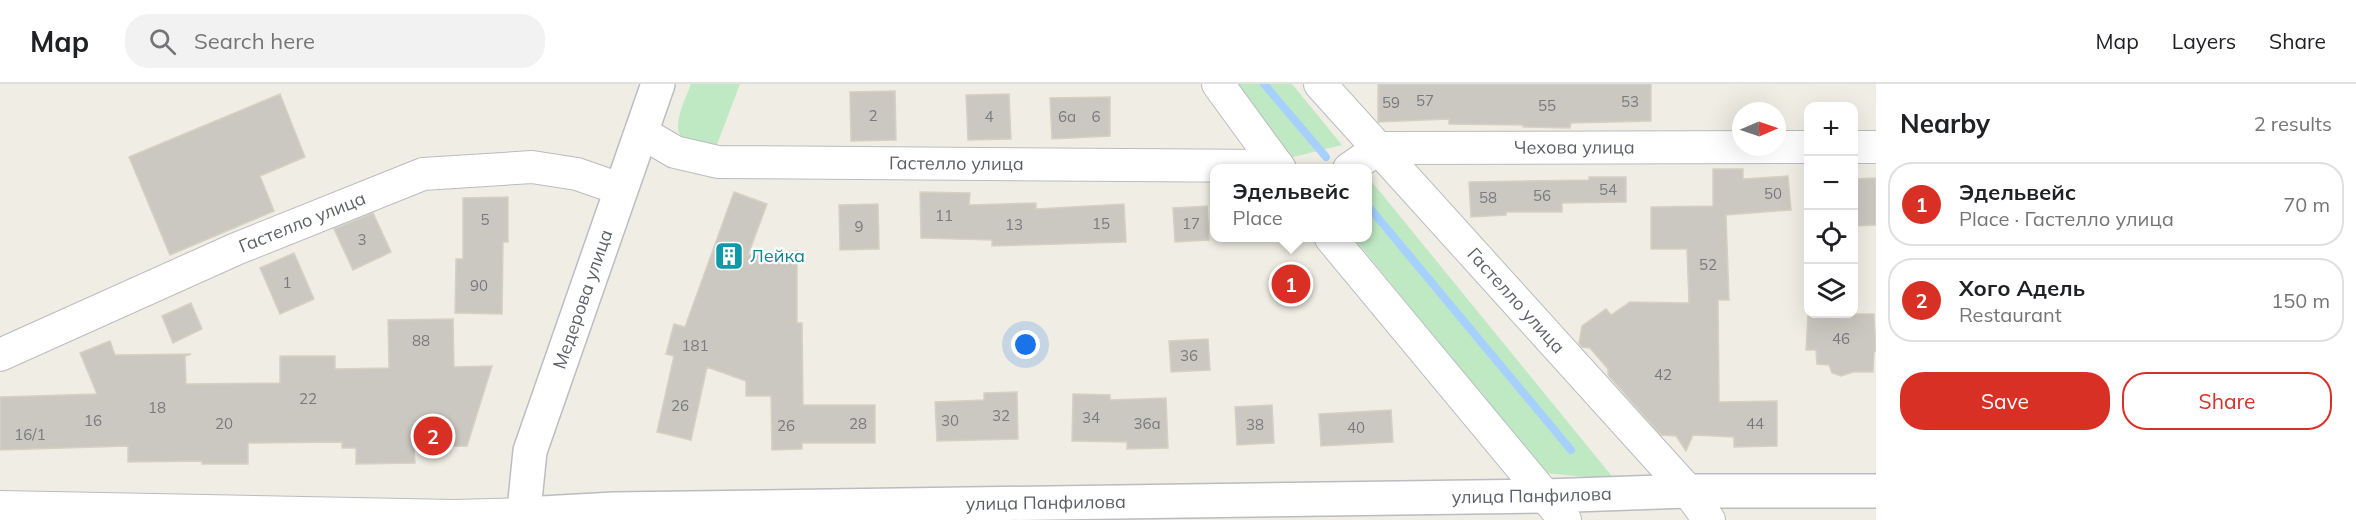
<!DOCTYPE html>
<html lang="en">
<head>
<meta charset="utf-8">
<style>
	:root { --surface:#fff; --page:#f2f2f2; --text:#202124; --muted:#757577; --line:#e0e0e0; --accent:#d93025 }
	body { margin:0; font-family:Mulish,sans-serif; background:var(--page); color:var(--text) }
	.controls { position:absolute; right:18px; top:18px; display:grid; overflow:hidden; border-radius:12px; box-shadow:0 6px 24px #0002 }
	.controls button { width:54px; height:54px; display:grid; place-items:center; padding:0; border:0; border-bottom:2px solid var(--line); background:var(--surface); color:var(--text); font:30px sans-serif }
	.compass { position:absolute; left:1732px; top:18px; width:54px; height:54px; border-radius:50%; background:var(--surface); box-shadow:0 6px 24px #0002; rotate:88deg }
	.you { position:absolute; left:1026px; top:261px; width:21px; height:21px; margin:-15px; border:4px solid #fff; border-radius:50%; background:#1a73e8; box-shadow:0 0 0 9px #1a73e833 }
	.badge { display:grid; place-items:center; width:39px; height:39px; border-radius:50%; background:var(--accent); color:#fff; font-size:20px; font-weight:700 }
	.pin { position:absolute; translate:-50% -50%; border:3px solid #fff; box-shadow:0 2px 6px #0006 }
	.popup { position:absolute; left:1210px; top:80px; width:162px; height:78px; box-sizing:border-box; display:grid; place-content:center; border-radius:12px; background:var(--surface); filter:drop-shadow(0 2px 4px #0005); font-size:20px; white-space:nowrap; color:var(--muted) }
	.popup b { font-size:22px; color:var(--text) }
	.popup::after { content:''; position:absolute; left:50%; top:100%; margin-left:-12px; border:12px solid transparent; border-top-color:var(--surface) }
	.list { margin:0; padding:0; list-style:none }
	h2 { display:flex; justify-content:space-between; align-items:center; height:78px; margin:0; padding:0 24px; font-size:26px }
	h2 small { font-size:20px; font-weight:400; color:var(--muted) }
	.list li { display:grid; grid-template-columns:39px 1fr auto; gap:18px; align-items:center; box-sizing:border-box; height:84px; margin:0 12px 12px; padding:0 12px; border:2px solid var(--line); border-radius:24px }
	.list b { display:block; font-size:22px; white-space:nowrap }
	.list p { margin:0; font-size:20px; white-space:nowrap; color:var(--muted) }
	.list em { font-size:20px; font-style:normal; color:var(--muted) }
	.actions { display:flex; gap:12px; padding:18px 24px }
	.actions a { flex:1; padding:14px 0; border:2px solid var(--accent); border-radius:24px; text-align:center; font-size:21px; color:var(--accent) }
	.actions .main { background:var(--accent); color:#fff }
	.icon { flex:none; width:33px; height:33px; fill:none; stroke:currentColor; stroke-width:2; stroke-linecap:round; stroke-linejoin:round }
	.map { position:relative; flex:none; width:1876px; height:436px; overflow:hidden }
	header { display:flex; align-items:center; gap:36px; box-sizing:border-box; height:84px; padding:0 30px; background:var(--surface); border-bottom:2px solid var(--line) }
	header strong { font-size:28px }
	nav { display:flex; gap:33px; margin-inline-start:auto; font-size:21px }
	.search { width:420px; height:54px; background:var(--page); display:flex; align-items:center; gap:15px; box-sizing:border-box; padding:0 21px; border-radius:24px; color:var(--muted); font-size:22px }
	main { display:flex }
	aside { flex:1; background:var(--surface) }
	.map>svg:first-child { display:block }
	.green { fill:#bfe9c3 }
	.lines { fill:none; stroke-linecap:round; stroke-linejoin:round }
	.stream { stroke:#a5d0ff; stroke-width:8 }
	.building { fill:#cbc8c1; stroke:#d5d1c2; stroke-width:1.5 }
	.minor-casing { stroke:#b9bcc1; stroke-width:34 }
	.tertiary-casing { stroke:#b9bcc1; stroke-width:36 }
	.secondary-casing { stroke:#babdc3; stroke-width:36 }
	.minor { stroke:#fff; stroke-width:32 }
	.tertiary { stroke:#fff; stroke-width:33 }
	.secondary { stroke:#fff; stroke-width:33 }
	.labels { text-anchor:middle; stroke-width:4.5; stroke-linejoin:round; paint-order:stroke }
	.number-label { font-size:15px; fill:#787a7d }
	.street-label { font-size:18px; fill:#5c6066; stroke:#fff }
	.culture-label { font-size:18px; fill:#0d838f; stroke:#fff; text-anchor:start }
</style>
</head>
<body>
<header>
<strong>Map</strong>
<div class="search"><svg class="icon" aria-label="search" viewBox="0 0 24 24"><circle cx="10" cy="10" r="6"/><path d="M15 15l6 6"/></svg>Search here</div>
<nav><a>Map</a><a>Layers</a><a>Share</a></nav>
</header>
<main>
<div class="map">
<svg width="1876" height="436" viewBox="0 0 1876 436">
	<rect width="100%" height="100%" fill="#f0eee4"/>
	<path class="green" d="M691 0H740L716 63C707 61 696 61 687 57 667 49 686 14 691 0Z
		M1229 0H1292L1342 61 1289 74Z
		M1368 93 1615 396 1545 389 1354 154H1368Z"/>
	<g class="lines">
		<path class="stream" d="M1264 0 1326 73
			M1368 122 1571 366"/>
	</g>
	<path class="building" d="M1378 0H1651V37L1571 39 1570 44 1523 43V41L1449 40V35L1378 38Z
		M895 7 896 56 851 57 850 8Z
		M280 10 305 73 260 92 274 127 170 171 129 73Z
		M1009 10 1011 55 968 56 966 11Z
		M1110 13V52L1052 55 1050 14Z
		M1713 85H1743V95L1788 92 1791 126 1726 131 1729 216H1718L1719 318 1777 317V362L1734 363V353L1693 351 1686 367 1676 352 1661 351 1608 291V285L1590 264 1582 263 1579 259 1582 242 1606 225 1611 231 1630 218 1689 219 1687 165H1651V123L1713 122Z
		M1589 93H1626V118L1562 119V128H1506V131L1471 133 1469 98 1589 96Z
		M1876 94V141L1854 142V95Z
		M734 108 767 120 748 171 797 167V239H802L803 321H875V359H802V365L772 366 771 312H746V297L707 283 691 356 657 348 674 272 666 270 674 240 685 243Z
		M920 108 970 109 969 121 1036 119V125L1124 120 1126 158 992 162V156L921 154Z
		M508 113V158H503L502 230 455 229 456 175H463V114Z
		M878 120 879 165 840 166 839 121Z
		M1207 122 1209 156 1175 158 1173 124Z
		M373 129 391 168 353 186 334 145Z
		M294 169 314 215 280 230 260 184Z
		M1287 178 1312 205 1294 222 1269 195Z
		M191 219 202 245 173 259 162 232Z
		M1808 230H1874L1876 267 1874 268 1873 288H1853L1841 292 1832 289 1829 281 1817 280 1816 266H1806Z
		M453 235 454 283 492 282 467 362 414 363 415 379 356 380V364H342V358L248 359V380H202V377L128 378V362L0 366V313L97 310 80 269 110 257 115 271 191 270 183 273H185L186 300 280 299V272H335V285L389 284 388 236Z
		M1208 255 1210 286 1171 288 1169 257Z
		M1017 308 1018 355 937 357 935 318 984 316V309Z
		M1073 310 1110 311V316L1166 314 1168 364 1127 365V358L1072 357Z
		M1272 321 1274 359 1237 361 1235 323Z
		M1391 326 1393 358 1321 362 1319 330Z"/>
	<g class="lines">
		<g class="minor-casing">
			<g id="minor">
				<path d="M1218 0 1280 85"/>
				<path id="s1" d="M1320 0 1688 407 1709 436"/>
				<path id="s2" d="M641 48 675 68 718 78 1278 82"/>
				<path d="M1854 63H1876"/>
				<path id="s3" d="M1349 85 1379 64 1808 63"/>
				<path d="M1331 154 1565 436"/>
				<path id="s4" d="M0 271 236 165 423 90 532 83 577 90 620 105"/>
				<path d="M0 423 454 432 524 430"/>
			</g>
		</g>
		<g class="tertiary-casing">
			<g id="tertiary">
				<path id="s5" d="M524 430 614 425 1546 412 1688 407H1876"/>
			</g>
		</g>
		<g class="secondary-casing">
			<g id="secondary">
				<path id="s6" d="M523 436 530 367 658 0"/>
			</g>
		</g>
		<use href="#minor" class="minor"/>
		<use href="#tertiary" class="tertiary"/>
		<use href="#secondary" class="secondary"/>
	</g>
	<defs>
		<g id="building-square" transform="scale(1.5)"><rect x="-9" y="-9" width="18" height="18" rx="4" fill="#0f9aa8" stroke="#fff"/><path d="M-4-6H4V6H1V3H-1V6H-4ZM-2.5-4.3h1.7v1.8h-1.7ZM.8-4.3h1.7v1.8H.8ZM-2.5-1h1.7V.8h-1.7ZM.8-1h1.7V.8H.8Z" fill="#fff"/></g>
	</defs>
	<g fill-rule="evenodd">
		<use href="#building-square" x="729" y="172"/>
	</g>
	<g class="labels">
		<g class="number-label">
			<text x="1425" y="22">57</text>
			<text x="1630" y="23">53</text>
			<text x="1391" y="24">59</text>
			<text x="1547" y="27">55</text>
			<text x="873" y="37">2</text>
			<text x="989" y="38">4</text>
			<text x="1067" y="38">6а</text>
			<text x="1096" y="38">6</text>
			<text x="1608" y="111">54</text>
			<text x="1773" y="115">50</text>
			<text x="1542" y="117">56</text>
			<text x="1488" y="119">58</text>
			<text x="944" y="137">11</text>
			<text x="485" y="141">5</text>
			<text x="1101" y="145">15</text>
			<text x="1191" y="145">17</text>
			<text x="1014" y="146">13</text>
			<text x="859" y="148">9</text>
			<text x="362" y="161">3</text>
			<text x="1708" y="186">52</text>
			<text x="287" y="204">1</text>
			<text x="479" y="207">90</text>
			<text x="1841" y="260">46</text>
			<text x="421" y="262">88</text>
			<text x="695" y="267">181</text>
			<text x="1189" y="277">36</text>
			<text x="1663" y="296">42</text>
			<text x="308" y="320">22</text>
			<text x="680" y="327">26</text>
			<text x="157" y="329">18</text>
			<text x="1001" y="337">32</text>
			<text x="1091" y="339">34</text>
			<text x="93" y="342">16</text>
			<text x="950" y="342">30</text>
			<text x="224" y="345">20</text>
			<text x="858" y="345">28</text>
			<text x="1147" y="345">36а</text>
			<text x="1755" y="345">44</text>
			<text x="1255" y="346">38</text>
			<text x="786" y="347">26</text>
			<text x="1356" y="349">40</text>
			<text x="30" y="356">16/1</text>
		</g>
		<g class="street-label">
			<text dy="6" stroke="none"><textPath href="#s3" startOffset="232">Чехова улица</textPath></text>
			<text dy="6" stroke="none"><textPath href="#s2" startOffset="322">Гастелло улица</textPath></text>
			<text dy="6" stroke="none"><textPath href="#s4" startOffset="330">Гастелло улица</textPath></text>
			<text dy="6" stroke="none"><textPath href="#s6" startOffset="230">Медерова улица</textPath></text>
			<text dy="6" stroke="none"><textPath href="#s1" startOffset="292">Гастелло улица</textPath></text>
			<text dy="6" stroke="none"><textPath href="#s5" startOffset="1008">улица Панфилова</textPath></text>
			<text dy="6" stroke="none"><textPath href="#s5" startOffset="522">улица Панфилова</textPath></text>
		</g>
		<g class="culture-label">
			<text x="750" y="178">Лейка</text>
		</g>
	</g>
</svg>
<div class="controls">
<button>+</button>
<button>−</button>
<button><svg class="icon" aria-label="locate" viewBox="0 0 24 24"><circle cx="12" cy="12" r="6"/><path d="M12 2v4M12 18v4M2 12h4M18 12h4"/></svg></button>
<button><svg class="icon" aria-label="layers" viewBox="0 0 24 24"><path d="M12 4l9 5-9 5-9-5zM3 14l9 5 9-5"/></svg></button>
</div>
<svg class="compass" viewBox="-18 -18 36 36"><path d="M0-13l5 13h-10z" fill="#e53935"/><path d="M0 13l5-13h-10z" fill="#757577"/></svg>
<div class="you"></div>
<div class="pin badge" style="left:1291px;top:200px">1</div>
<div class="popup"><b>Эдельвейс</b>Place</div>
<div class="pin badge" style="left:433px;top:352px">2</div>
</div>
<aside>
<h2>Nearby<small>2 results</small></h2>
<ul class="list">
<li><span class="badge">1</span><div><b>Эдельвейс</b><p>Place · Гастелло улица</p></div><em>70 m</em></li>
<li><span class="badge">2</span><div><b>Хого Адель</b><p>Restaurant</p></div><em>150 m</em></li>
</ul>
<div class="actions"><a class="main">Save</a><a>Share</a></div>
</aside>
</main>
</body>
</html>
